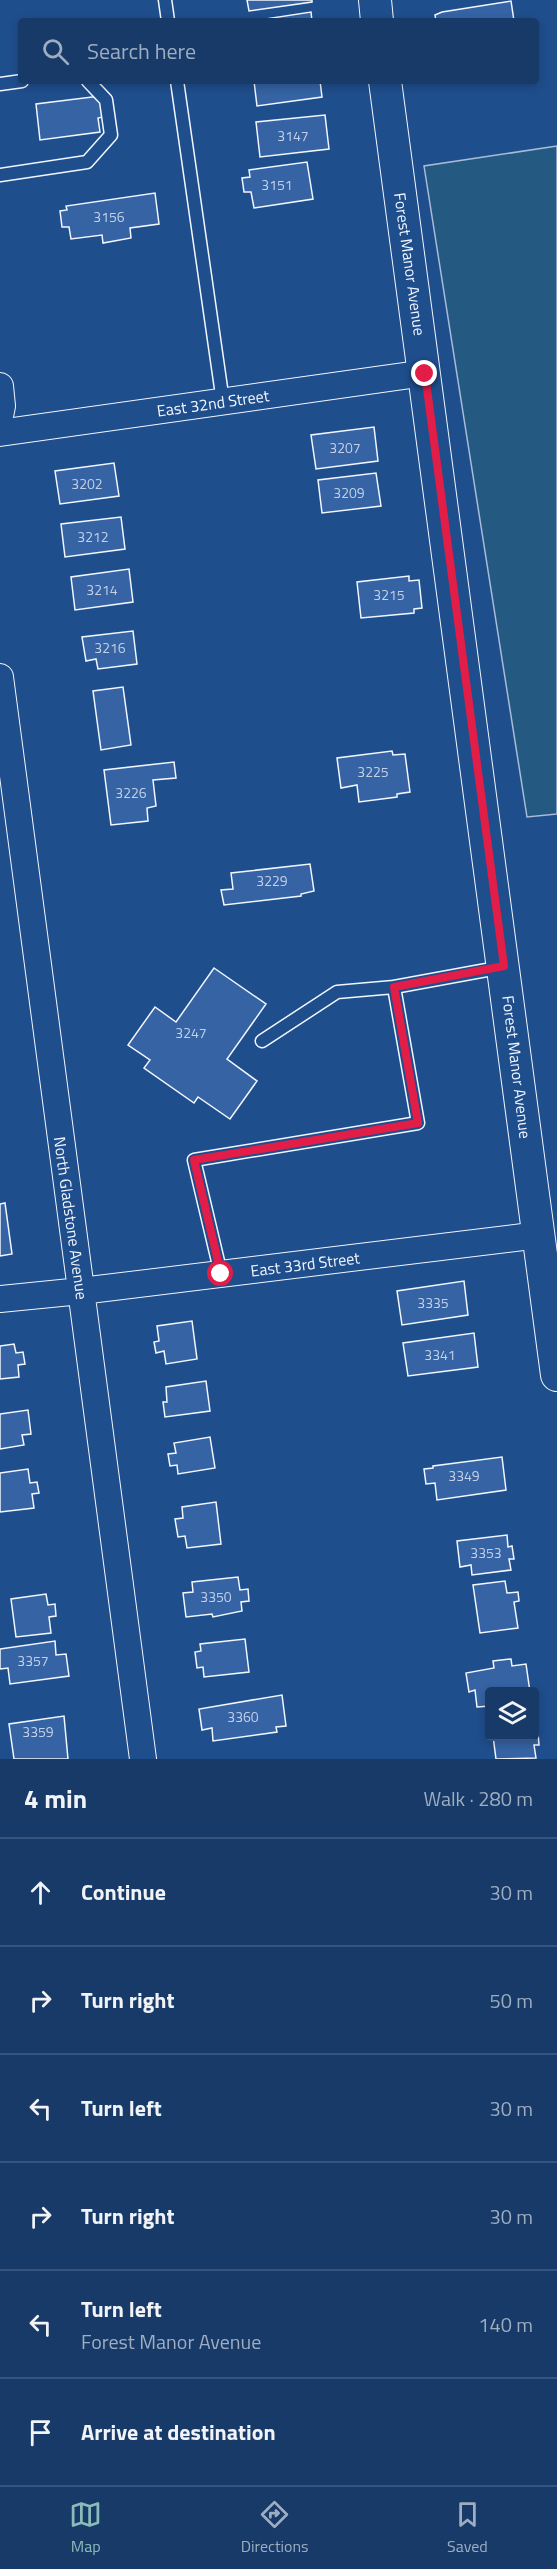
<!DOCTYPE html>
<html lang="en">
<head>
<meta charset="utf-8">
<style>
	:root { --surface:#173a69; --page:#20416f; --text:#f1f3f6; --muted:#9eadc0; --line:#36547d; --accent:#8bbbb9 }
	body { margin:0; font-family:"Titillium Web",sans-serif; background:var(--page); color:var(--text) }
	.controls { position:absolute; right:18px; bottom:18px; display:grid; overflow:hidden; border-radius:6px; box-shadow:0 3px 9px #0003 }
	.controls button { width:54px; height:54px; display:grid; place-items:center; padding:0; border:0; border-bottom:2px solid var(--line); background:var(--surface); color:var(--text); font:30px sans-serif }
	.stop { position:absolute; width:18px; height:18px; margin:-14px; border:4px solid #e11d48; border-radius:50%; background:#fff }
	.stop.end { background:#e11d48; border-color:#fff; box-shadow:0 2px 6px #0008 }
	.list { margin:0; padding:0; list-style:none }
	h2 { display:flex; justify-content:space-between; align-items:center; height:78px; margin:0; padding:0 24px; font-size:26px }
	h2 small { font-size:20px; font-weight:400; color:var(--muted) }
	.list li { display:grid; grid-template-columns:39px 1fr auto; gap:18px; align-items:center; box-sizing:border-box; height:108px; padding:0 24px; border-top:2px solid var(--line) }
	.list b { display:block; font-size:22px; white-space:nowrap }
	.list p { margin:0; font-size:20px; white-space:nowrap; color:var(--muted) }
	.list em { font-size:20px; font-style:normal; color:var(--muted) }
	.icon { flex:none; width:33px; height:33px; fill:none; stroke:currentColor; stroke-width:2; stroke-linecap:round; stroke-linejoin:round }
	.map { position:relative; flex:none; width:557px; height:1759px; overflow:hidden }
	.search { position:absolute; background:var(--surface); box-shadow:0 3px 9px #0003; left:18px; right:18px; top:18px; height:66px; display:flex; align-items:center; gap:15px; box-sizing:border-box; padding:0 21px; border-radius:6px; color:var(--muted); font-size:22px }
	.sheet { height:726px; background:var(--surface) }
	nav { display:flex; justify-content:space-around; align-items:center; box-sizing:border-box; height:84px; border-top:2px solid var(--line); background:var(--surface); font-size:16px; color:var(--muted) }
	nav a { display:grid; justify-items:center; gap:3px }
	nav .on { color:var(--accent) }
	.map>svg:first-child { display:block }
	.green { fill:#245a82; stroke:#a8bbd7; stroke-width:1.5 }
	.building { fill:#3563a3; stroke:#f2f6ff; stroke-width:1.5 }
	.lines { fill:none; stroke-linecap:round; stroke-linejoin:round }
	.service-casing { stroke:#f2f6ff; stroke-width:15 }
	.minor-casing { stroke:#f2f6ff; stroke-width:28 }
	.tertiary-casing { stroke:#f2f6ff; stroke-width:34 }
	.service { stroke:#1f4e8c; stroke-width:12 }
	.minor { stroke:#1f4e8c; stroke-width:26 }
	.tertiary { stroke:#1f4e8c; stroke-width:32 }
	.route { stroke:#e11d48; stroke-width:8 }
	.labels { text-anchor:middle; stroke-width:4.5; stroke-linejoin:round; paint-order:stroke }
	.number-label { font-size:14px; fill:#c3d1e8 }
	.street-label { font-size:16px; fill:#f2f6ff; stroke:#1f4e8c }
</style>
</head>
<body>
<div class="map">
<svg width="557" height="1759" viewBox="0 0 557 1759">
	<rect width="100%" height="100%" fill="#1f4e8c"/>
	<path class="green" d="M557 146V814L527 817 424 166Z"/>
	<path class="building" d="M247 0H312V2L249 11Z
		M511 1 514 21H436L435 15 442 12Z
		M311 12 312 21H253Z
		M254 81H320L322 97 257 106Z
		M100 96 103 117 98 118 100 132 40 140 36 104Z
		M325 115 329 149 260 157 256 122Z
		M307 162 313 199 254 208 251 192H244L242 178 250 177 249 170Z
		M155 193 159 224 130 228 131 238 103 243 102 235 71 239 69 227H62L60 211 67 210 66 206Z
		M374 427 378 461 316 469 311 435Z
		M114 463 119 496 60 504 55 471Z
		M376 473 381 506 322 513 318 480Z
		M121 517 125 549 65 557 61 524Z
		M129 569 133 602 75 610 71 577Z
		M409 576V581L419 580 422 608 414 609V613L361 618 357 582Z
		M133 631 137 664 98 669 96 659 86 661 82 637Z
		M123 687 131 745 101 750 93 691Z
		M392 751 393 755 405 754 410 792 397 794V797L359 802 357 785 341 788 337 758Z
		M174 762 176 778 153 780 156 806 147 808 148 821 111 825 104 770Z
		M310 864 314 891 301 894V896L224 905 221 890 233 889 231 873Z
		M214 968 266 1004 227 1059 257 1081 230 1119 198 1097 194 1103 144 1068 150 1060 128 1045 155 1007 176 1022Z
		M5 1203 12 1254 0 1256V1204Z
		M464 1281 468 1315 402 1325 397 1291Z
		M192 1321 197 1359 166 1364 164 1351 156 1353 154 1342 159 1341 157 1326Z
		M474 1333 478 1367 408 1376 403 1343Z
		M14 1344 16 1353 23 1352 25 1364 18 1365 19 1377 0 1379V1346Z
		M206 1381 210 1411 165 1417 163 1402H167L166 1387Z
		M28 1410 31 1434 22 1435 24 1445 0 1449V1414Z
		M210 1437 215 1468 178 1474 177 1465 170 1466 168 1454 176 1453 174 1443Z
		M502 1457 506 1490 437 1500 435 1483 426 1484 424 1469 433 1468V1466Z
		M28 1469 30 1483 37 1482 39 1493 32 1494 34 1508 0 1512V1473Z
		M216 1502 221 1544 187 1548 185 1536 178 1537 175 1519 183 1518 182 1507Z
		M507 1535 508 1547 512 1546 514 1559H509L511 1570 472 1575 471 1565 460 1567 457 1541Z
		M238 1577 240 1590 248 1589 249 1601 241 1602 242 1611 213 1617 212 1614 186 1617 183 1593 193 1592 192 1582Z
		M505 1581 507 1593 518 1592 519 1601 514 1602 518 1628 480 1633 473 1585Z
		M46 1594 48 1605 55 1604 56 1616 49 1617 51 1633 16 1637 11 1599Z
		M245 1639 249 1672 204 1677 203 1667 197 1668 195 1652 201 1651 200 1644Z
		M55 1641 56 1655 66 1654 69 1676 10 1684 8 1668 0 1669V1649Z
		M511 1659 512 1666 526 1664 530 1692H490V1706L477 1707 475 1690 469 1692 466 1673 494 1668 493 1661Z
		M282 1695 286 1726 276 1727 277 1732 213 1741 212 1728 202 1730 199 1709Z
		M64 1716 68 1759H14L9 1724Z
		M534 1733H538L539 1745H534L536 1758 496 1759 493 1736H534Z"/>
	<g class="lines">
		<g class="service-casing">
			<path id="service" d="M165 0 168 21
				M177 81 223 402
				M0 84 22 81
				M0 175 87 162 111 135 106 100 88 81
				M262 1041 337 992 394 987
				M221 1274 194 1160 418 1123 394 987 503 967"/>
		</g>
		<g class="minor-casing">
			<path id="minor" d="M0 386 2 406 0 416
				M0 433 425 373
				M0 677 143 1759
				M0 1299 81 1291 539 1235"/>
		</g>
		<g class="tertiary-casing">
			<path id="tertiary" d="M375 0 377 21
				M385 81 557 1375"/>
		</g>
		<use href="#service" class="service"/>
		<use href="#minor" class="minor"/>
		<use href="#tertiary" class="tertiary"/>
	</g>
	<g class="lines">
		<path class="route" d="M221 1274 194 1160 418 1123 394 987 504 966 425 374"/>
	</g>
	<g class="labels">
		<g class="number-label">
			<text x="293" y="141">3147</text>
			<text x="277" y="190">3151</text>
			<text x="109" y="222">3156</text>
			<text x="345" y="453">3207</text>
			<text x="87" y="489">3202</text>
			<text x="349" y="498">3209</text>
			<text x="93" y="542">3212</text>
			<text x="102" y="595">3214</text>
			<text x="389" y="600">3215</text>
			<text x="110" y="653">3216</text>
			<text x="373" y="777">3225</text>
			<text x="131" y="798">3226</text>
			<text x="272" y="886">3229</text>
			<text x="191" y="1038">3247</text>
			<text x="433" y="1308">3335</text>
			<text x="440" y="1360">3341</text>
			<text x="464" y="1481">3349</text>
			<text x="486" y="1558">3353</text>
			<text x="216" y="1602">3350</text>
			<text x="33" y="1666">3357</text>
			<text x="243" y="1722">3360</text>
			<text x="38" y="1737">3359</text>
		</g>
		<g class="street-label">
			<text transform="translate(410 264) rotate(82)" y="6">Forest Manor Avenue</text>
			<text transform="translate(213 403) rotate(-8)" y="6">East 32nd Street</text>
			<text transform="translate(517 1067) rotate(83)" y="6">Forest Manor Avenue</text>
			<text transform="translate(71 1218) rotate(82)" y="6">North Gladstone Avenue</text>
			<text transform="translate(305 1264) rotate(-7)" y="6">East 33rd Street</text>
		</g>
	</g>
</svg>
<div class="controls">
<button><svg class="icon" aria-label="layers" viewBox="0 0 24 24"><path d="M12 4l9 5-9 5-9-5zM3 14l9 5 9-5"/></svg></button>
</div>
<div class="stop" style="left:221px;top:1274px"></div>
<div class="stop end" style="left:425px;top:374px"></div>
<div class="search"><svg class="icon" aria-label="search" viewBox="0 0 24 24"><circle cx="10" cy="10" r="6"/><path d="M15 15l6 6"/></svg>Search here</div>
</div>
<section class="sheet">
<h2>4 min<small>Walk · 280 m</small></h2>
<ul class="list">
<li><svg class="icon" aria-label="ahead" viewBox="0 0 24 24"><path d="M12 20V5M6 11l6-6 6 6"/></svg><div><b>Continue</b></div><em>30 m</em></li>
<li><svg class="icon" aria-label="right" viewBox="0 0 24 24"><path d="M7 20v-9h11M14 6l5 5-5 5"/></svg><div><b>Turn right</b></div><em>50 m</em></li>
<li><svg class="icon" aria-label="left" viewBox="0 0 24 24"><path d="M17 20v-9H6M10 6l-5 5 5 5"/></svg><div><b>Turn left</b></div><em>30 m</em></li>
<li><svg class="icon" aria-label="right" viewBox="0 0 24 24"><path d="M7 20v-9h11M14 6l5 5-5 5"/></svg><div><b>Turn right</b></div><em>30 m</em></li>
<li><svg class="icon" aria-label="left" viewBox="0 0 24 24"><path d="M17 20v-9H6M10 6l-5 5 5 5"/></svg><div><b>Turn left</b><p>Forest Manor Avenue</p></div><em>140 m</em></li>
<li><svg class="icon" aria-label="arrive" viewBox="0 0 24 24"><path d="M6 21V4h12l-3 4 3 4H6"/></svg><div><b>Arrive at destination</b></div></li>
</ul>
</section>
<nav>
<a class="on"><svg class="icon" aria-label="map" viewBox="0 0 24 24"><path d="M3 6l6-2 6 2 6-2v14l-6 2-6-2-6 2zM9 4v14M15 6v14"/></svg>Map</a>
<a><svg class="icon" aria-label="directions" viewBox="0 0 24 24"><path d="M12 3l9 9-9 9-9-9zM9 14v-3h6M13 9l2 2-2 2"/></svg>Directions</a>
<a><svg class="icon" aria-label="saved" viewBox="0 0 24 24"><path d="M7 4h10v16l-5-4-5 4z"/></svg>Saved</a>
</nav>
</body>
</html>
